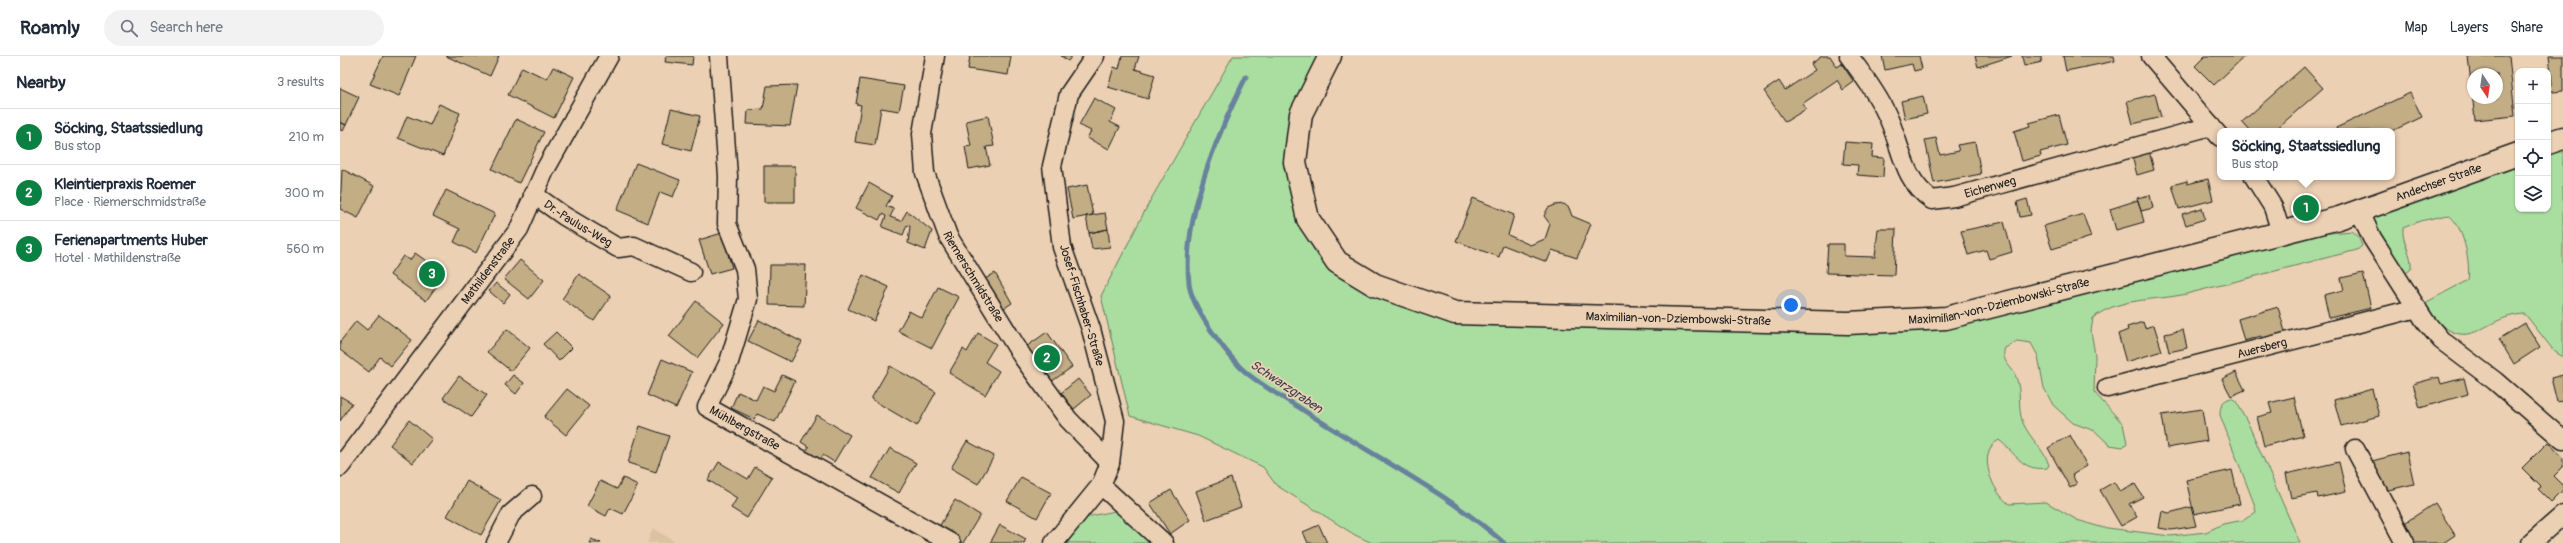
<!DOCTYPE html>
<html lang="en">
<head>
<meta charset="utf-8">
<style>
	:root { --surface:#fff; --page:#f2f2f3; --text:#1f2937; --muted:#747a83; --line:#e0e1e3; --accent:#0b8043 }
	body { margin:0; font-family:Pangolin,sans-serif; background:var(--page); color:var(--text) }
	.controls { position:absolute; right:12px; top:12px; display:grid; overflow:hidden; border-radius:8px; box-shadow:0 1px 3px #0004 }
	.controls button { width:36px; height:36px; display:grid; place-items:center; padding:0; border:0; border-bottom:1px solid var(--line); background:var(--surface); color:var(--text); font:20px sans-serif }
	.compass { position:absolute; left:2127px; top:12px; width:36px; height:36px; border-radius:50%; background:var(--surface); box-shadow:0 1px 3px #0004; rotate:167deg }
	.you { position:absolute; left:1451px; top:249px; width:14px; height:14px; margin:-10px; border:3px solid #fff; border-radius:50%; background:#1a73e8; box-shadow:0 0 0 6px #1a73e833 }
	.badge { display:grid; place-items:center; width:26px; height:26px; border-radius:50%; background:var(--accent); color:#fff; font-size:13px; font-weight:700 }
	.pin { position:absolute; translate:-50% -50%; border:2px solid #fff; box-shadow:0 1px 4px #0006 }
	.popup { position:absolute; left:1877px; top:72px; width:178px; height:52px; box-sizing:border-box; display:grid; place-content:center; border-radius:8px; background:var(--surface); filter:drop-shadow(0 1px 3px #0005); font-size:13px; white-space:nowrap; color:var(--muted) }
	.popup b { font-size:15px; color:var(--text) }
	.popup::after { content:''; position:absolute; left:50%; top:100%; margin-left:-8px; border:8px solid transparent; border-top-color:var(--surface) }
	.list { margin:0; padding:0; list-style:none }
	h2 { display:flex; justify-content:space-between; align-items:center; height:52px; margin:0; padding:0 16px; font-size:17px }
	h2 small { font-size:13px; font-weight:400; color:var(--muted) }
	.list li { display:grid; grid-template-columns:26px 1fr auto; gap:12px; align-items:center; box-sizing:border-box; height:56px; padding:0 16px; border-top:1px solid var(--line) }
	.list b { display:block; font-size:15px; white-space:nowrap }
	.list p { margin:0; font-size:13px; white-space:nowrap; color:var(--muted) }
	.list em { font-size:13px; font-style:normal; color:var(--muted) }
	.icon { flex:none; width:22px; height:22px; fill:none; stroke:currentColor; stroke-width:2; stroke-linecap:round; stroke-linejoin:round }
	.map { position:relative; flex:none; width:2223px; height:487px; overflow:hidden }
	header { display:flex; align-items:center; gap:24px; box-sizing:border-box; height:56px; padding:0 20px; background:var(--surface); border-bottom:1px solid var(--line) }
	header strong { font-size:19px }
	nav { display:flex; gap:22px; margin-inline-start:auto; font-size:14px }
	.search { width:280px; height:36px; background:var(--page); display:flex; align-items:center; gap:10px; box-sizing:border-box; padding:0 14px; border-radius:22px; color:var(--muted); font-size:15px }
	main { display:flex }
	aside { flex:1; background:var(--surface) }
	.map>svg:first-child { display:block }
	.built { fill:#dbc3a2 }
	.green { fill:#aadea0; stroke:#637d5e }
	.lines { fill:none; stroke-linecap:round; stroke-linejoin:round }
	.stream { stroke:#67829d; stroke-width:5 }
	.building { fill:#c2ad85; stroke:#1c1c1c; fill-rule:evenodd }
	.minor-casing { stroke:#1c1c1c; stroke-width:21 }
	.tertiary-casing { stroke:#1c1c1c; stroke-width:25 }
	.minor { stroke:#ecd0b3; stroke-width:18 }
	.tertiary { stroke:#ecd0b3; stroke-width:22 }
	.labels { text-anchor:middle; stroke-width:3.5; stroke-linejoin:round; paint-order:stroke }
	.street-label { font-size:12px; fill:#1c1c1c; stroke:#ecd0b3 }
	.water-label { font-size:13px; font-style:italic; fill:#3b4652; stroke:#ecd0b3 }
</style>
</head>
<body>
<header>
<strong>Roamly</strong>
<div class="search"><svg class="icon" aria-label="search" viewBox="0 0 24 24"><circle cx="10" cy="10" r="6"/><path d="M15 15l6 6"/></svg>Search here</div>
<nav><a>Map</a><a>Layers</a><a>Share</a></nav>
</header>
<main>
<aside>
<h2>Nearby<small>3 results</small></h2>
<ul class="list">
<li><span class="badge">1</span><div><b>Söcking, Staatssiedlung</b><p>Bus stop</p></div><em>210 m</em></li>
<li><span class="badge">2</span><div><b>Kleintierpraxis Roemer</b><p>Place · Riemerschmidstraße</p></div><em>300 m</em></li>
<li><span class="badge">3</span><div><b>Ferienapartments Huber</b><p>Hotel · Mathildenstraße</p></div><em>560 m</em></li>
</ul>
</aside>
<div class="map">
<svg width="2223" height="487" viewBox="0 0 2223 487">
	<rect width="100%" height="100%" fill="#ecd0b3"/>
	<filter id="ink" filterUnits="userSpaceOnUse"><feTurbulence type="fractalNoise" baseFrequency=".025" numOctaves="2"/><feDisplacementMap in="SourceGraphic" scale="8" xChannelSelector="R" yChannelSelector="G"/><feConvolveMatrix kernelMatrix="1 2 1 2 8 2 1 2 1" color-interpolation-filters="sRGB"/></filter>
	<g filter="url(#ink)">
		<path class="built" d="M313 472 337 487H307Z"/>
		<path class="green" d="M893 0H990L955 106 997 206 1106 254 1606 262 1979 178 2012 175 2018 180 2022 190 2017 194C1960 208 1903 224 1846 238 1816 245 1779 241 1753 262L1751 275 1755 299 1754 336 1783 368 1787 387 1783 391 1770 389 1755 375 1733 367 1713 349 1704 332 1698 300 1691 287 1677 285 1665 292C1660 305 1672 310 1676 321 1682 336 1677 352 1683 367 1690 383 1704 393 1709 409L1707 412C1682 416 1676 397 1659 384 1635 396 1653 437 1669 448L1706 446 1737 464 1760 471 1830 480 1866 476 1883 468 1904 464 1916 456 1915 450 1880 359C1880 349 1882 345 1891 342L1896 345 1907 365 1960 487H1032L1015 479 936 429 923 411 858 380 790 360 761 240 810 145Z
			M2223 82V301L2214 295 2185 258C2139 260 2131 305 2086 254L2085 247 2128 224C2131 208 2123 167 2108 159L2080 165 2063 172C2061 186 2073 198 2071 213L2065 218 2060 217 2033 163 2031 156 2178 98V153H2208V87Z
			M776 455 804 473 818 487H724C739 459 746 461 776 455Z"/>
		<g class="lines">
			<path class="stream" d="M906 21C877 79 842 162 849 227 851 251 884 294 900 311 916 327 941 340 960 352 1027 397 1104 434 1164 487"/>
		</g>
		<path class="building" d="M43 0H76L59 40 30 28Z
			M106 0H159L150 20Z
			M326 0H353L352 9 325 6Z
			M630 0H671L668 19 628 13Z
			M721 0H732L728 5Z
			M782 0H799L795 13 815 19 808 43 768 31 774 11 779 13Z
			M1482 0H1490L1497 11 1502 8 1514 26 1503 34 1497 24 1462 48 1466 53 1445 66 1424 35 1439 25 1445 34 1475 14 1471 8Z
			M1542 0H1579L1582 13 1574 15 1572 8 1545 14Z
			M1635 0H1672L1638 11Z
			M1682 0H1701L1702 6 1684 10Z
			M1723 0H1774L1775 5 1726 15Z
			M1865 0H1905L1874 29 1855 10Z
			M2128 0H2169L2175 60 2135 64ZM2133 18H2157V42H2133Z
			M2209 0H2223V35L2213 36Z
			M182 11 207 23 213 11 234 21 214 62 168 39Z
			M1964 11 1983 32 1934 75H1910L1902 66Z
			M520 23 564 30 559 55 541 52 535 89 515 86 521 49 516 48Z
			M457 29 450 70 407 68 408 54 423 53 427 30Z
			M0 32 19 41 6 69 0 66Z
			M2070 37 2082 61 2052 75H1997L1996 72Z
			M1815 38 1821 61 1793 68 1787 45Z
			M1583 40 1587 58 1565 63 1561 45Z
			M754 42 776 54 770 66 780 71 769 93 747 82 751 75 739 69Z
			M99 48 120 57 103 100 58 82 67 60 90 69Z
			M331 53 360 60 351 95 322 88Z
			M1719 59 1727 89 1700 96 1701 100 1682 105 1674 75 1690 70 1689 67Z
			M648 60 654 90 646 91 650 109 629 113 625 91 631 90 626 65Z
			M176 63 204 76 179 127 152 113Z
			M0 66 6 69 3 75 0 74Z
			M1596 82 1600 99 1619 95 1617 89 1635 86 1641 118 1594 127 1585 84Z
			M1505 86 1533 88 1532 101 1544 102 1543 121 1517 119 1518 109 1503 108Z
			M1809 95 1814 114 1797 119 1792 100Z
			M296 107 340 124 333 141 320 136 308 167 277 154Z
			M424 110H455V146H424Z
			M2 113 34 130 18 162 0 153Z
			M1868 123 1873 144 1839 153 1832 129 1847 125V128Z
			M529 127 552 140 546 150 554 153 550 161 561 165 567 155 592 175 585 194 568 187 570 170 567 169 563 179 542 171 546 160 542 158 539 164 516 152Z
			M747 129 753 159 733 163 727 133Z
			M106 134 155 158 136 197 114 186 120 173 93 160Z
			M1810 139 1813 152 1801 155 1797 142Z
			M1133 142 1174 159 1168 179 1190 189 1205 183 1210 168 1204 160 1208 152 1215 149 1224 148 1229 152 1232 160 1251 168 1237 202 1212 194 1207 206 1163 189 1159 201 1116 185Z
			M1687 143 1691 159 1680 161 1677 146Z
			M1798 144 1804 166 1776 174 1770 153Z
			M1862 152 1865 163 1846 169 1842 158Z
			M765 157 768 173 749 177 746 160Z
			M1743 158 1751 181 1712 193 1704 170Z
			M1664 166 1672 196 1649 203 1646 194 1628 199 1621 175Z
			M768 173 770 191 752 193 749 177Z
			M1538 173H1556L1554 219 1486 217 1488 188H1504V200L1535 201Z
			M382 177 392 212 370 218 359 184Z
			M75 197 105 218 86 245 50 219 63 200 70 204Z
			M180 204 204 224 189 243 164 223Z
			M430 209H466L464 250 429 249Z
			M655 217 672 247 663 253 645 223Z
			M2023 217 2031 252 1989 262 1984 239 2004 234 2001 222Z
			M239 218 271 240 254 265 222 243Z
			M523 219 549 231 534 265 508 253Z
			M156 227 170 238 163 247 149 235Z
			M598 231 619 241 592 292 558 275 569 255 582 262Z
			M356 245 384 267 357 302 329 280Z
			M1938 251 1946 279 1922 286 1921 280 1904 285 1898 263Z
			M39 259 72 284 51 310 40 301 29 316 0 294V286L16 265 27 274Z
			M419 264 462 286 451 306 408 285Z
			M1803 266 1805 272 1814 269 1822 295 1786 306 1778 278 1788 274 1787 271Z
			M2185 267 2200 291 2174 308 2159 283Z
			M167 273 190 292 171 315 147 296Z
			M1843 274 1847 292 1829 296 1825 278Z
			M216 276 232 292 219 305 203 288Z
			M707 276 732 311 708 328 683 293Z
			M638 277 656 288 645 306 659 315 645 339 609 317 623 293 627 296Z
			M322 303 352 316 336 352 307 339Z
			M550 310 596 336 577 370 531 343Z
			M1896 316 1905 334 1891 340 1882 323Z
			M173 319 184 327 176 338 165 329Z
			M442 319 455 325 435 366 417 358 414 363 391 352 398 336 416 344 423 330 434 335Z
			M2223 319V345L2217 346 2211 322Z
			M119 320 147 339 131 361 103 342Z
			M2099 321 2101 328 2124 322 2128 338 2080 352 2073 328Z
			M738 323 751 339 734 353 721 337Z
			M227 333 249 350 226 379 204 361Z
			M2032 333 2039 360 2001 370 1994 344Z
			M0 340 12 347 0 365Z
			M1954 341 1963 380 1924 390 1917 361 1932 357 1929 347Z
			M1862 353 1867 385 1827 392 1822 359Z
			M477 359 510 379 494 406 483 399 481 403 466 395 469 391 461 386Z
			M69 364 92 383 73 407 50 389Z
			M300 370 329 380 316 416 288 407Z
			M1730 379 1747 410 1732 419 1737 428 1730 432 1708 392Z
			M627 385 654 400 638 428 611 412Z
			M2208 386 2223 402V411L2214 420 2223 429V434L2211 446 2198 433 2201 431 2182 412Z
			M550 392 576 407 559 437 532 422Z
			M2067 396 2074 428 2040 436 2032 405Z
			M379 406 408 423 415 411 432 421 407 462 391 452 397 442 368 424Z
			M1999 406 2006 436 1978 442 1977 437 1951 442 1946 418Z
			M1892 414 1900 448 1854 458 1846 424Z
			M681 421 711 437 697 462 667 445Z
			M283 422 298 429 283 458 270 452 266 460 247 450 260 425 277 433Z
			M891 422 901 451 866 464 856 435Z
			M127 425 161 444 141 479 107 460Z
			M1774 426 1780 436 1795 428 1803 441 1789 448 1797 461 1781 470 1760 434Z
			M831 434 850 464 830 478 810 447Z
			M615 444 640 459 623 487H618L597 474Z
			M2095 447 2115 479 2103 487H2075L2063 468Z
			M1851 451 1856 470 1831 474 1819 472 1822 455 1829 457Z
			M660 469 686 483 684 487H650Z
			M979 469 987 487H968L963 476Z
			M251 483 261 487H249Z"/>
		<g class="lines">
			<g class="minor-casing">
				<g id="minor">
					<path id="s1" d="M379 0 388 120 387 168 405 213 408 243 389 306 367 351 611 487"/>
					<path id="s2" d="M595 0 582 78 585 117 608 180 682 300 728 363 770 407"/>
					<path id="s3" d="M1509 0C1522 18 1537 37 1546 57 1562 88 1561 123 1592 144L1614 141 1871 70"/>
					<path d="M1811 0 1880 81"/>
					<path d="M1914 121 1933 151 1941 176"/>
					<path id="s4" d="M193 138 224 160 278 192 294 190 351 216"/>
					<path d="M2020 156 2032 182 2085 265 2101 284 2155 325 2223 384"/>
					<path id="s5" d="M1767 332 2077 252"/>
					<path d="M2015 393 2065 487"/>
					<path id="s6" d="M0 411 179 173 205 114 269 0"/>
					<path d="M761 429 824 487"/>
					<path d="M156 487 171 458 192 440"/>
					<path d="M714 487 761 429 770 407 775 365 751 273 722 191 712 110 729 38 755 0"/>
					<path d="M2191 487 2223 459"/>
				</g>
			</g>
			<g class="tertiary-casing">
				<g id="tertiary">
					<path id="s7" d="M990 0 961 58 955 106 968 163 997 206 1035 229 1115 257 1508 267 1606 262 1999 162 2178 98"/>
					<path d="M2208 87 2223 82"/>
				</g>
			</g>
			<use href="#minor" class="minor"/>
			<use href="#tertiary" class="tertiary"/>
		</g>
	</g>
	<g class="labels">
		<g class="street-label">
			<text dy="4" stroke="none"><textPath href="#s7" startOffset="1355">Andechser Straße</textPath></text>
			<text dy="4" stroke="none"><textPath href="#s3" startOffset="228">Eichenweg</textPath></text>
			<text dy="4" stroke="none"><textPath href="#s4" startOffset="54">Dr.-Paulus-Weg</textPath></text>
			<text dy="4" stroke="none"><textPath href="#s6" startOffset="246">Mathildenstraße</textPath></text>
			<text dy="4" stroke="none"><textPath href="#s2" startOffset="233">Riemerschmidstraße</textPath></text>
			<text dy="4" stroke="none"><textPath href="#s7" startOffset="899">Maximilian-von-Dziembowski-Straße</textPath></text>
			<text transform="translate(742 249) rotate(73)" y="4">Josef-Fischhaber-Straße</text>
			<text dy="4" stroke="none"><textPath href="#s7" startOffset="576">Maximilian-von-Dziembowski-Straße</textPath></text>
			<text dy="4" stroke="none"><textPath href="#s5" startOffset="160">Auersberg</textPath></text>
			<text dy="4" stroke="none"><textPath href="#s1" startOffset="406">Mühlbergstraße</textPath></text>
		</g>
		<g class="water-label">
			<text transform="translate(947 330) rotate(34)" y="5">Schwarzgraben</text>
		</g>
	</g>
</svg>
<div class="controls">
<button>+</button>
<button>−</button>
<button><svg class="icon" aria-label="locate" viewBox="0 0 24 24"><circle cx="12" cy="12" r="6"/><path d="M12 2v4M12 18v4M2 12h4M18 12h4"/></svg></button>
<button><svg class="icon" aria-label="layers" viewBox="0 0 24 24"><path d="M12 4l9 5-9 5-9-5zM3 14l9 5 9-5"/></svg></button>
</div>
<svg class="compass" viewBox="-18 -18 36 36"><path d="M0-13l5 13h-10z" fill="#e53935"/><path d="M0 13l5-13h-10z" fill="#747a83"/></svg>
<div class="you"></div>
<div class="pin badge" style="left:1966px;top:152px">1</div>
<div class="popup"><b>Söcking, Staatssiedlung</b>Bus stop</div>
<div class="pin badge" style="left:707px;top:302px">2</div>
<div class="pin badge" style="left:92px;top:218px">3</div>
</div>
</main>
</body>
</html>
